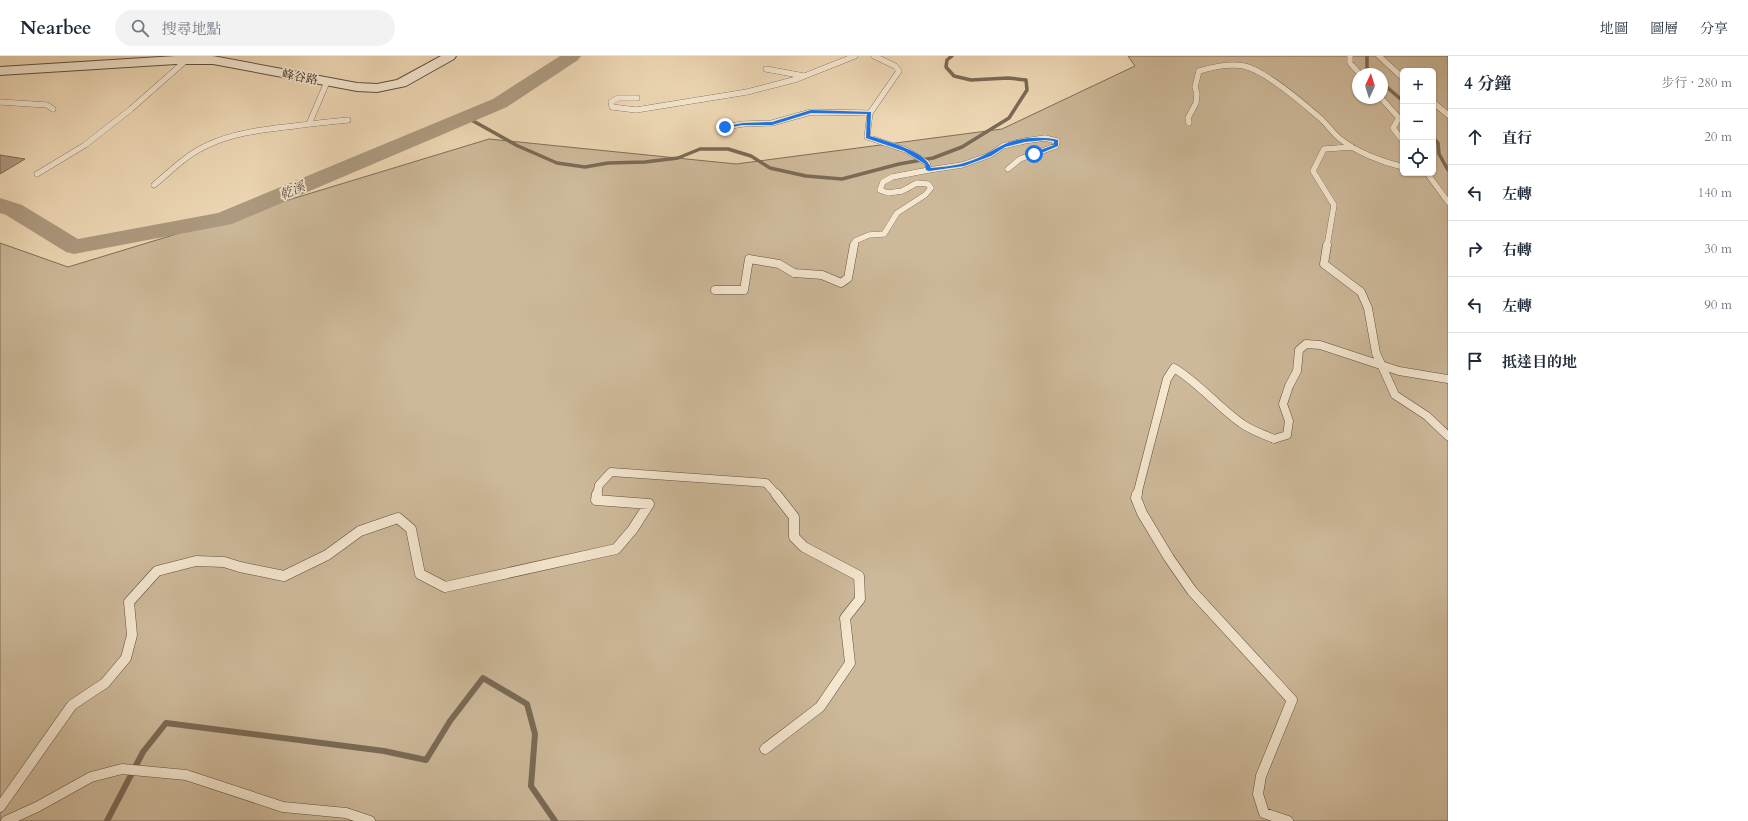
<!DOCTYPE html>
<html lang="zh-TW">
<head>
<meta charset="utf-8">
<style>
	:root { --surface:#fff; --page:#f2f2f3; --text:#1f2937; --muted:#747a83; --line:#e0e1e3 }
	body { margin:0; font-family:Cardo,"Noto Serif TC",serif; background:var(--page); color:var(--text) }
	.controls { position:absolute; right:12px; top:12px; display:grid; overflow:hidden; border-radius:6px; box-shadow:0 1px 3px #0004 }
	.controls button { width:36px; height:36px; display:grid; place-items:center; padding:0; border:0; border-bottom:1px solid var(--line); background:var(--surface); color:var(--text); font:20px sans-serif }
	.compass { position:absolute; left:1352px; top:12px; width:36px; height:36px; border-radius:50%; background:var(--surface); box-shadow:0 1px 3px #0004; rotate:4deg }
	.stop { position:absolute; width:12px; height:12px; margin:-9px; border:3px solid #1a73e8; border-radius:50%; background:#fff }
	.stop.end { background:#1a73e8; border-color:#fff; box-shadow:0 1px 4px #0008 }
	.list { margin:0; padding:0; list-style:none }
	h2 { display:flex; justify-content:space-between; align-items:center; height:52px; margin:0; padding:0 16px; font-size:17px }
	h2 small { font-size:13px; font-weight:400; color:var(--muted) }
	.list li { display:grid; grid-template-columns:26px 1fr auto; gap:12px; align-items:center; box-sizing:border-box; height:56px; padding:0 16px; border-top:1px solid var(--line) }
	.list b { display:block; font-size:15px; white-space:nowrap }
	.list em { font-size:13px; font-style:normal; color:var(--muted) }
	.icon { flex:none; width:22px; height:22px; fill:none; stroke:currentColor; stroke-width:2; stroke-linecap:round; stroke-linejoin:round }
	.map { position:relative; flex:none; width:1448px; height:765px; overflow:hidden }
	header { display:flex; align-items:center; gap:24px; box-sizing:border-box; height:56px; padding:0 20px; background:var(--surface); border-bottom:1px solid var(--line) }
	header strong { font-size:19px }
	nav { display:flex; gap:22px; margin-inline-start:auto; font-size:14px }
	.search { width:280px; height:36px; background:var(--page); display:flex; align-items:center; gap:10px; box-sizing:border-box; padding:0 14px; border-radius:22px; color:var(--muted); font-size:15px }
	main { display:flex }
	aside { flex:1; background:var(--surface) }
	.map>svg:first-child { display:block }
	.green { fill:#cdb99a; stroke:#7e6e59; fill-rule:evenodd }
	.water { fill:#ad9a80; stroke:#7a6a56 }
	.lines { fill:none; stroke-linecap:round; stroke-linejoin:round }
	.stream-far1 { stroke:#7a6a56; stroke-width:3.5 }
	.stream { stroke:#7a6a56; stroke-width:6 }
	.river { fill:#ad9a80; fill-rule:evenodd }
	.service-far2-casing { stroke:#5e503f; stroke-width:6 }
	.service-far1-casing { stroke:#5e503f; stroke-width:9 }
	.service-casing { stroke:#5e503f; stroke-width:11 }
	.tertiary-casing { stroke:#5e503f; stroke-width:2 }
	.service-far2 { stroke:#f4e6cf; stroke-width:5.5 }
	.service-far1 { stroke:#f4e6cf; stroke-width:8 }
	.service { stroke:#f4e6cf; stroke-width:10 }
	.tertiary { fill:#f4e6cf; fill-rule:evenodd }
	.route { fill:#1a73e8 }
	.labels { text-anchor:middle; stroke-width:3.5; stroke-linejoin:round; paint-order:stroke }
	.far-street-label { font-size:12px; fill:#2e2218; stroke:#f4e6cf }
	.far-water-label { font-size:13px; font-style:italic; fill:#5a4c3c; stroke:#f4e6cf }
</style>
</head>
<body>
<header>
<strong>Nearbee</strong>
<div class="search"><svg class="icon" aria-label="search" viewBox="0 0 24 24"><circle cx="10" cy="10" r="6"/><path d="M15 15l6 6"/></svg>搜尋地點</div>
<nav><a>地圖</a><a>圖層</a><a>分享</a></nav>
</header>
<main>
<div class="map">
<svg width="1448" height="765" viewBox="0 0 1448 765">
	<rect width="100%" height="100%" fill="#eed8b5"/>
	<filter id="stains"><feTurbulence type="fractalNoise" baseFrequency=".005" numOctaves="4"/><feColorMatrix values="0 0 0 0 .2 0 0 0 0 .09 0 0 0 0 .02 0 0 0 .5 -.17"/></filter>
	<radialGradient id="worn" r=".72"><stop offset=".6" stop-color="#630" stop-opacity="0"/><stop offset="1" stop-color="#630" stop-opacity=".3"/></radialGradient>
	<path class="green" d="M1128 0H1448V765H0V187L68 211 489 83 736 108 1002 73 1135 10ZM1403 15H1433V117H1403ZM1358 18H1382V42H1358Z"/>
	<path class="water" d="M0 99 25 103 0 118Z"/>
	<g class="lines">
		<path class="stream-far1" d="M1367 0V12L1372 18
			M1382 27 1403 45
			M466 61 518 90 557 107 585 111 608 107 645 106 678 102 700 93H728L751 100 770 112 806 120 842 123 899 108 933 102 962 91 1009 62 1027 34 1026 24 1008 22 971 24 954 20 946 11 947 4 952 0
			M1433 82 1438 87 1439 98 1448 114"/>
		<path class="stream" d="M107 765 143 696 166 667 384 695 426 704 450 665 483 622 527 648 535 678 531 730 555 765"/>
		<path class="river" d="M560 0H581L578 4 507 51 232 168 74 198 66 196 6 159 0 157V142L22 149 78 183 218 157 493 43Z"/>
		<g class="service-far2-casing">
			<path id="service-far2" d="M1350 0V7L1360 18
				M1379 0 1403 22
				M766 13 804 20
				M637 42H618L611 46 612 51 636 54 747 36 797 23 855 0
				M1381 42 1399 62 1393 72 1403 85
				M0 46 47 49 53 53
				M1433 46 1448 59
				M1189 67 1188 62 1196 47 1197 38 1195 31 1199 15C1214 11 1229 7 1244 10 1264 14 1304 48 1320 62 1327 68 1332 76 1339 82 1356 96 1382 106 1403 111
				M309 68 348 64
				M725 71 743 68 772 67 811 56 870 57
				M929 114 962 109 990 99 1003 90 1024 85 1045 82 1057 85 1056 90 1020 103 1008 113
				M1427 117 1448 146
				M37 118 85 89 131 53 191 0
				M154 129C171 115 187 98 208 89 239 74 276 73 309 68L327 26
				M854 190 855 185 869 179 884 178 897 157 925 139 931 132 928 128 917 127 902 135 888 137 880 134 883 126 892 121 929 114 927 107 906 94 867 81 870 57 899 15 895 10 874 0
				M1327 190 1334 149 1313 115 1324 93 1352 91"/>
		</g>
		<g class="service-far1-casing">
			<path id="service-far1" d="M1327 189 1324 208 1361 236 1368 252 1376 297 1395 339 1427 360 1448 380
				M715 234H744L749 203 779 208 794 217 822 219 841 227 848 222 854 189
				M597 439 599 429 611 416 766 427 777 439
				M1137 439 1167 323 1174 312C1199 327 1217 350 1241 367 1250 374 1263 378 1274 383L1287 379 1289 365 1283 348 1289 330 1297 315 1299 294 1306 288 1320 289 1399 315 1448 323"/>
		</g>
		<g class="service-casing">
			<path id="service" d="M1137 438 1136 442 1142 457 1169 502 1192 535 1292 644 1261 720 1258 738 1264 757 1288 765
				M765 693 820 651 850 607 845 562 860 543 859 520 804 491 794 481V461L776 438
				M0 751 72 649 105 627 126 602 132 579 129 546 157 515 196 505 224 506 240 511 284 520 327 499 360 475 398 462 411 473 420 518 445 531 616 493 633 473 649 448 596 444 597 438
				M6 765 37 751 91 721 122 713 186 719 283 751 346 757 370 765"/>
		</g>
		<g class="tertiary-casing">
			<path id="tertiary" d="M176 0H213L357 27 377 28 397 24 441 0H456L454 3 406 30 377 36 357 35 213 8H176L0 19V11Z"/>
		</g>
		<use href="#service-far2" class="service-far2"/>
		<use href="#service-far1" class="service-far1"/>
		<use href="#service" class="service"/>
		<use href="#tertiary" class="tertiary"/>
	</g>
	<path class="route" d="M811 54 871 56 870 80C885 85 926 95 931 112 941 111 952 110 961 108 976 104 988 97 1001 90 1017 81 1041 80 1058 84V90L1034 100 1032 97 1054 89V85L1045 84 1025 86 1005 91 991 100 964 110 929 115 926 114 925 108 904 95 866 82 867 58 811 57 772 69H743L725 72 722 71 743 67 772 66Z"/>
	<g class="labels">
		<g class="far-street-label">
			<text transform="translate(300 21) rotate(11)" y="4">峰谷路</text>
		</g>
		<g class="far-water-label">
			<text transform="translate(292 134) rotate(-23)" y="5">乾溪</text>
		</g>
	</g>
	<rect width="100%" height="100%" filter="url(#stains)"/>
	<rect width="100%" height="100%" fill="url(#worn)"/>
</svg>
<div class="controls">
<button>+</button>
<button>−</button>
<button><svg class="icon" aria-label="locate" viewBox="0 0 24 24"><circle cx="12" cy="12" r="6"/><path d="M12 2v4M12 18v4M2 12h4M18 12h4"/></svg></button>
</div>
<svg class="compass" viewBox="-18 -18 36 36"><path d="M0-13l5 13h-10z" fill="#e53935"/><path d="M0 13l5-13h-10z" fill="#747a83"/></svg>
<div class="stop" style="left:1034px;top:98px"></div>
<div class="stop end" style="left:725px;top:71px"></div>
</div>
<aside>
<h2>4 分鐘<small>步行 · 280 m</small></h2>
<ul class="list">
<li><svg class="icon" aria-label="ahead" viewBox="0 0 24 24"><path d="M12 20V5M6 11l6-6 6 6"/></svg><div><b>直行</b></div><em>20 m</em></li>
<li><svg class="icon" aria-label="left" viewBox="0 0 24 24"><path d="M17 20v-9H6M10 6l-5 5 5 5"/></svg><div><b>左轉</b></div><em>140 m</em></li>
<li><svg class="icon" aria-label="right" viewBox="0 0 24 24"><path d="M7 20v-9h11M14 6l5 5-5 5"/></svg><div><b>右轉</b></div><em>30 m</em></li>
<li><svg class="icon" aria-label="left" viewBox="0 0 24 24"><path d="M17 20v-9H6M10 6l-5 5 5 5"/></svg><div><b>左轉</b></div><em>90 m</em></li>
<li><svg class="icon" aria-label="arrive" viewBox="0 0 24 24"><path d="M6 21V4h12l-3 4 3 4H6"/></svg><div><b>抵達目的地</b></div></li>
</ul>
</aside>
</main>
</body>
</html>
